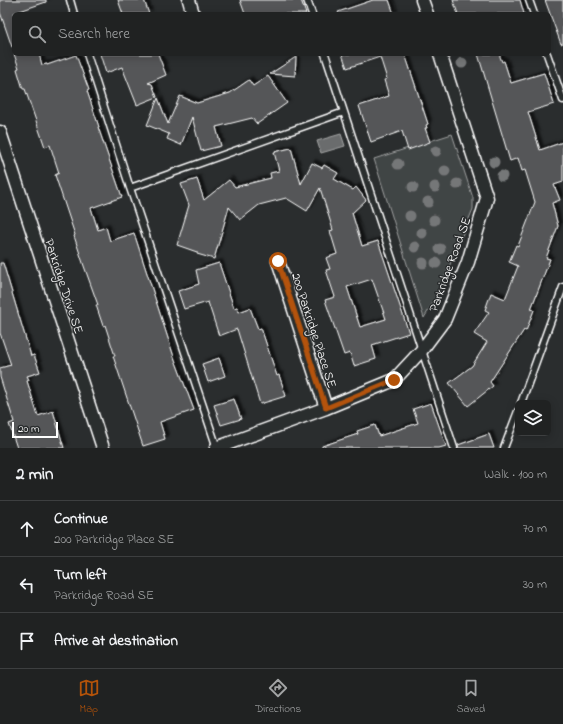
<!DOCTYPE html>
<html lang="en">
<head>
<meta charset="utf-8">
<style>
	:root { --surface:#202222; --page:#282a2a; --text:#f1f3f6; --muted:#a2a4a5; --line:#3d3f40; --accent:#b45309 }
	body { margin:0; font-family:"Indie Flower",sans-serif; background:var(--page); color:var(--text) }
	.controls { position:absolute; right:12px; bottom:12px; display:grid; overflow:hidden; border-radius:6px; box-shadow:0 2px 10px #0003 }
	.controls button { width:36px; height:36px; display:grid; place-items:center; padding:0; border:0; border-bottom:1px solid var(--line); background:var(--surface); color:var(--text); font:20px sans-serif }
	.scale { position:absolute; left:12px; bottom:10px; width:46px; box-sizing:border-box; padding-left:4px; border:2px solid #fff; border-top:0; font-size:11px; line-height:14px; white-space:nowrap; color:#fff; -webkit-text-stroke:3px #2a2d2e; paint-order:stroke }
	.stop { position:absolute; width:12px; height:12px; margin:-9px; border:3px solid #b45309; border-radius:50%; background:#fff }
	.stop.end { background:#b45309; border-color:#fff; box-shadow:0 1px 4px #0008 }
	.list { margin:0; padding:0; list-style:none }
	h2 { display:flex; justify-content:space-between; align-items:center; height:52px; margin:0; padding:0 16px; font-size:17px }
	h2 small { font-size:13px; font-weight:400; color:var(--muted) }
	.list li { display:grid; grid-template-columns:26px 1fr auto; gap:12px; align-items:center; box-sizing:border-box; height:56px; padding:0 16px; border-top:1px solid var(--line) }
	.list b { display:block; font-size:15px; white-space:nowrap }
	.list p { margin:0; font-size:13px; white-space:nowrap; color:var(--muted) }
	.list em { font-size:13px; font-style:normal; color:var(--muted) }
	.icon { flex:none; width:22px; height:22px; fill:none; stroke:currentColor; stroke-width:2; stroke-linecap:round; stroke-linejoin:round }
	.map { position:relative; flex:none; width:563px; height:448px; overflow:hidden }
	.search { position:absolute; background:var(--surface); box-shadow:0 2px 10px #0003; left:12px; right:12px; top:12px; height:44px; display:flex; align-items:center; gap:10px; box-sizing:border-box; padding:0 14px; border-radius:6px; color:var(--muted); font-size:15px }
	.sheet { height:220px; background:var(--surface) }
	nav { display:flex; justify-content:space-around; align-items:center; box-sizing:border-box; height:56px; border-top:1px solid var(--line); background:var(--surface); font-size:11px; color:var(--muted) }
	nav a { display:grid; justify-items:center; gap:2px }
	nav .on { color:var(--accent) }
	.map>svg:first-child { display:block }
	.green { fill:#414445; stroke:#a0a2a2 }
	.water { fill:#6a6c6d; stroke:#a6a7a7 }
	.building { fill:#555758; stroke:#fff; fill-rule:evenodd; filter:url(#shadow) }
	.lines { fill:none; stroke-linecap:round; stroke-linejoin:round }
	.service-casing { stroke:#fff; stroke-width:9 }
	.minor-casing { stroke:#fff; stroke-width:15 }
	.service { stroke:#2a2d2e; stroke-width:6 }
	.minor { stroke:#2a2d2e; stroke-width:12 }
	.tree { fill:#757778 }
	.route { stroke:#b45309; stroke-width:5 }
	.labels { text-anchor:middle; stroke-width:3; stroke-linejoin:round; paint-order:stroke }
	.street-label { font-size:13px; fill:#fff; stroke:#2a2d2e }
</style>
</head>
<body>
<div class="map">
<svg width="563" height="448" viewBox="0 0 563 448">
	<defs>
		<filter id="shadow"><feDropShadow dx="3.5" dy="-3.5" stdDeviation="1" flood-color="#0009"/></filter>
	</defs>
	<rect width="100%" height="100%" fill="#2a2d2e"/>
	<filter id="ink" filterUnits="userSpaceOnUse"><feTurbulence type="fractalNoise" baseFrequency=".025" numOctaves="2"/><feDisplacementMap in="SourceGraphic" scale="8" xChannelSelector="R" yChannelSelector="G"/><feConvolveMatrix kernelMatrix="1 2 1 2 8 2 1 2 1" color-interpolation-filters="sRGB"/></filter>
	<g filter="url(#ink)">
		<path class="green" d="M452 134 473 198V209L437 296 424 318 374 159Z"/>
		<path class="water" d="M341 134 345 146 321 153 317 141Z"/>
		<path class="building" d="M0 0H46V2L14 13V47H12L0 12Z
			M118 0H144L149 14H123Z
			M240 0H301L306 14H245Z
			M373 0H389L394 14H339L338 12Z
			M453 0H520L524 14H458Z
			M545 0H563V43L561 44Z
			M14 54H39L42 65 47 64V65L76 55 89 90 87 91 99 127H98L122 197 91 208 98 230 106 227 110 241 134 233 174 357 194 410 160 422 165 439 143 446 113 356H115L105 325 103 326 96 305H98L84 266 74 236 75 235 55 175 59 173 50 145 45 147 25 89H23L17 69 19 68Z
			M100 54H158L166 75 148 83 152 84 157 97 137 105 122 67 106 73Z
			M342 54H405L428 124 426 125 427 128H425L430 142 408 150 402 131 371 142 359 106 389 96 384 80 387 79 380 57 347 68Z
			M478 54H499L502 62 504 61 511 83 544 73 554 104 528 112 540 150 563 142V182L554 185 560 200 552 203 558 226 546 258 550 259 531 309 534 310 526 331 524 330 490 382 493 386 468 406 449 383 472 366 487 342 474 334 489 312 485 310 491 293 505 299 518 266 509 262 516 245 518 246 535 202 525 170 522 171 518 158 510 161Z
			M296 57 295 76 270 74Z
			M268 76 287 103 257 124 252 118 216 127 221 146 201 151 192 117 181 145 167 139 169 134 147 125 158 98 168 124 180 96 197 103 230 93 249 80 253 86Z
			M291 148 301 184 312 163 322 168 324 165 338 173 334 179 353 190 356 187 366 200 352 213 362 246 378 241 409 333 372 345 376 359 354 366 350 353 344 355 325 300 335 297 326 270 330 269 326 258 337 254 330 231 333 230 320 188 307 211 286 198 259 205 240 220 229 207 214 259 197 254V252L177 245 189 205 181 184 197 179 204 200 229 180 235 187 271 178 270 173 279 171 274 152ZM372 279 386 319 360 327 347 287Z
			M0 263H3L31 356 34 355 40 372 27 376 29 380 27 381 38 416 53 411 64 448H17L9 424 14 422 0 377V368L11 365 0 333Z
			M219 263 234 308 237 307 239 312 250 308 258 329 261 328 277 376 279 375 286 396 260 404 237 329 219 336 208 302 184 309 178 291 199 284 196 270Z
			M219 358 225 376 208 382 202 364Z
			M234 399 241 419 221 425 214 405Z
			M431 403 446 446 439 448H322V446L358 434 357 431 375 425 379 436 418 423 413 409Z
			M489 434 494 448H458V445Z"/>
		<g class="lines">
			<g class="service-casing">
				<path id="service" d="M70 0 74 14
					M307 0 312 14
					M529 0 534 14
					M87 54 130 188 217 448
					M325 54 454 448
					M547 54 563 100
					M130 188 344 112
					M521 403 563 287
					M504 448 518 411"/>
			</g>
			<g class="minor-casing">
				<path id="minor" d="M189 0 193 14
					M422 0 427 14
					M0 132 103 448
					M278 261 326 408
					M216 448 326 408 394 380 421 351 445 319 468 262 487 198 440 54"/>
			</g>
			<use href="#service" class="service"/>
			<use href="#minor" class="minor"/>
		</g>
		<g class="tree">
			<circle cx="462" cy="63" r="5.5"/>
			<circle cx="436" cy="151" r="5.5"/>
			<circle cx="494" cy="162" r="5.5"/>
			<circle cx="398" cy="164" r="5.5"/>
			<circle cx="445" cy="171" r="5.5"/>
			<circle cx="502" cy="176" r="5.5"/>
			<circle cx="457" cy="184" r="5.5"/>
			<circle cx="413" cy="187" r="5.5"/>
			<circle cx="435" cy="187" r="5.5"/>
			<circle cx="428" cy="202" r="5.5"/>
			<circle cx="410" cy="216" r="5.5"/>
			<circle cx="434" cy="220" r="5.5"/>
			<circle cx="422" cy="233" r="5.5"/>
			<circle cx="415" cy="247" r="5.5"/>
			<circle cx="440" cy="249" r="5.5"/>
			<circle cx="423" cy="263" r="5.5"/>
			<circle cx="436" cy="263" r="5.5"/>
		</g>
	</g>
	<g class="lines" filter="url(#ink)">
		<path class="route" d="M278 261 326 408 394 380"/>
	</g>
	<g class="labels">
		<g class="street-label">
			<text transform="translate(449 264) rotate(-70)" y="5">Parkridge Road SE</text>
			<text transform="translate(65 286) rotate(72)" y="5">Parkridge Drive SE</text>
			<text transform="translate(315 330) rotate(72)" y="5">200 Parkridge Place SE</text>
		</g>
	</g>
</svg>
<div class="controls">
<button><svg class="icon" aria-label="layers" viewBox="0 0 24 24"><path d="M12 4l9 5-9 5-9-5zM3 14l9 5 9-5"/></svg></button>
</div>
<div class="scale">20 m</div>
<div class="stop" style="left:278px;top:261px"></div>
<div class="stop end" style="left:394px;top:380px"></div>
<div class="search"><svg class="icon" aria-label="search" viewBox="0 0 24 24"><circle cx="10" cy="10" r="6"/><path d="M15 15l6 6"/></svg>Search here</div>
</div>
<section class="sheet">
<h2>2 min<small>Walk · 100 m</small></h2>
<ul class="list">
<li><svg class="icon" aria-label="ahead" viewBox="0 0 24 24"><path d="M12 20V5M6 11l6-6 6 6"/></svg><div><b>Continue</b><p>200 Parkridge Place SE</p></div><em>70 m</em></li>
<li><svg class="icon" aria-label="left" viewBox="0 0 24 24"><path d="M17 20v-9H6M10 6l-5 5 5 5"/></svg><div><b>Turn left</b><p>Parkridge Road SE</p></div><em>30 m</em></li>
<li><svg class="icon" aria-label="arrive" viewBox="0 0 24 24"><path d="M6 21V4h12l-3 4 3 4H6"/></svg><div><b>Arrive at destination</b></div></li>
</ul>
</section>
<nav>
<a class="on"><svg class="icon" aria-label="map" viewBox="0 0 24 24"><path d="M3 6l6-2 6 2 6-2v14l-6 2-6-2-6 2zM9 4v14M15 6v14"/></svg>Map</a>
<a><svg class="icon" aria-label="directions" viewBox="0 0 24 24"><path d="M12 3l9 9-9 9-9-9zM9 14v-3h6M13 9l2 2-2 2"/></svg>Directions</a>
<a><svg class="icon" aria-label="saved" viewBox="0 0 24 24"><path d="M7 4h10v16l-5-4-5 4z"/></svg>Saved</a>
</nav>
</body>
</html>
